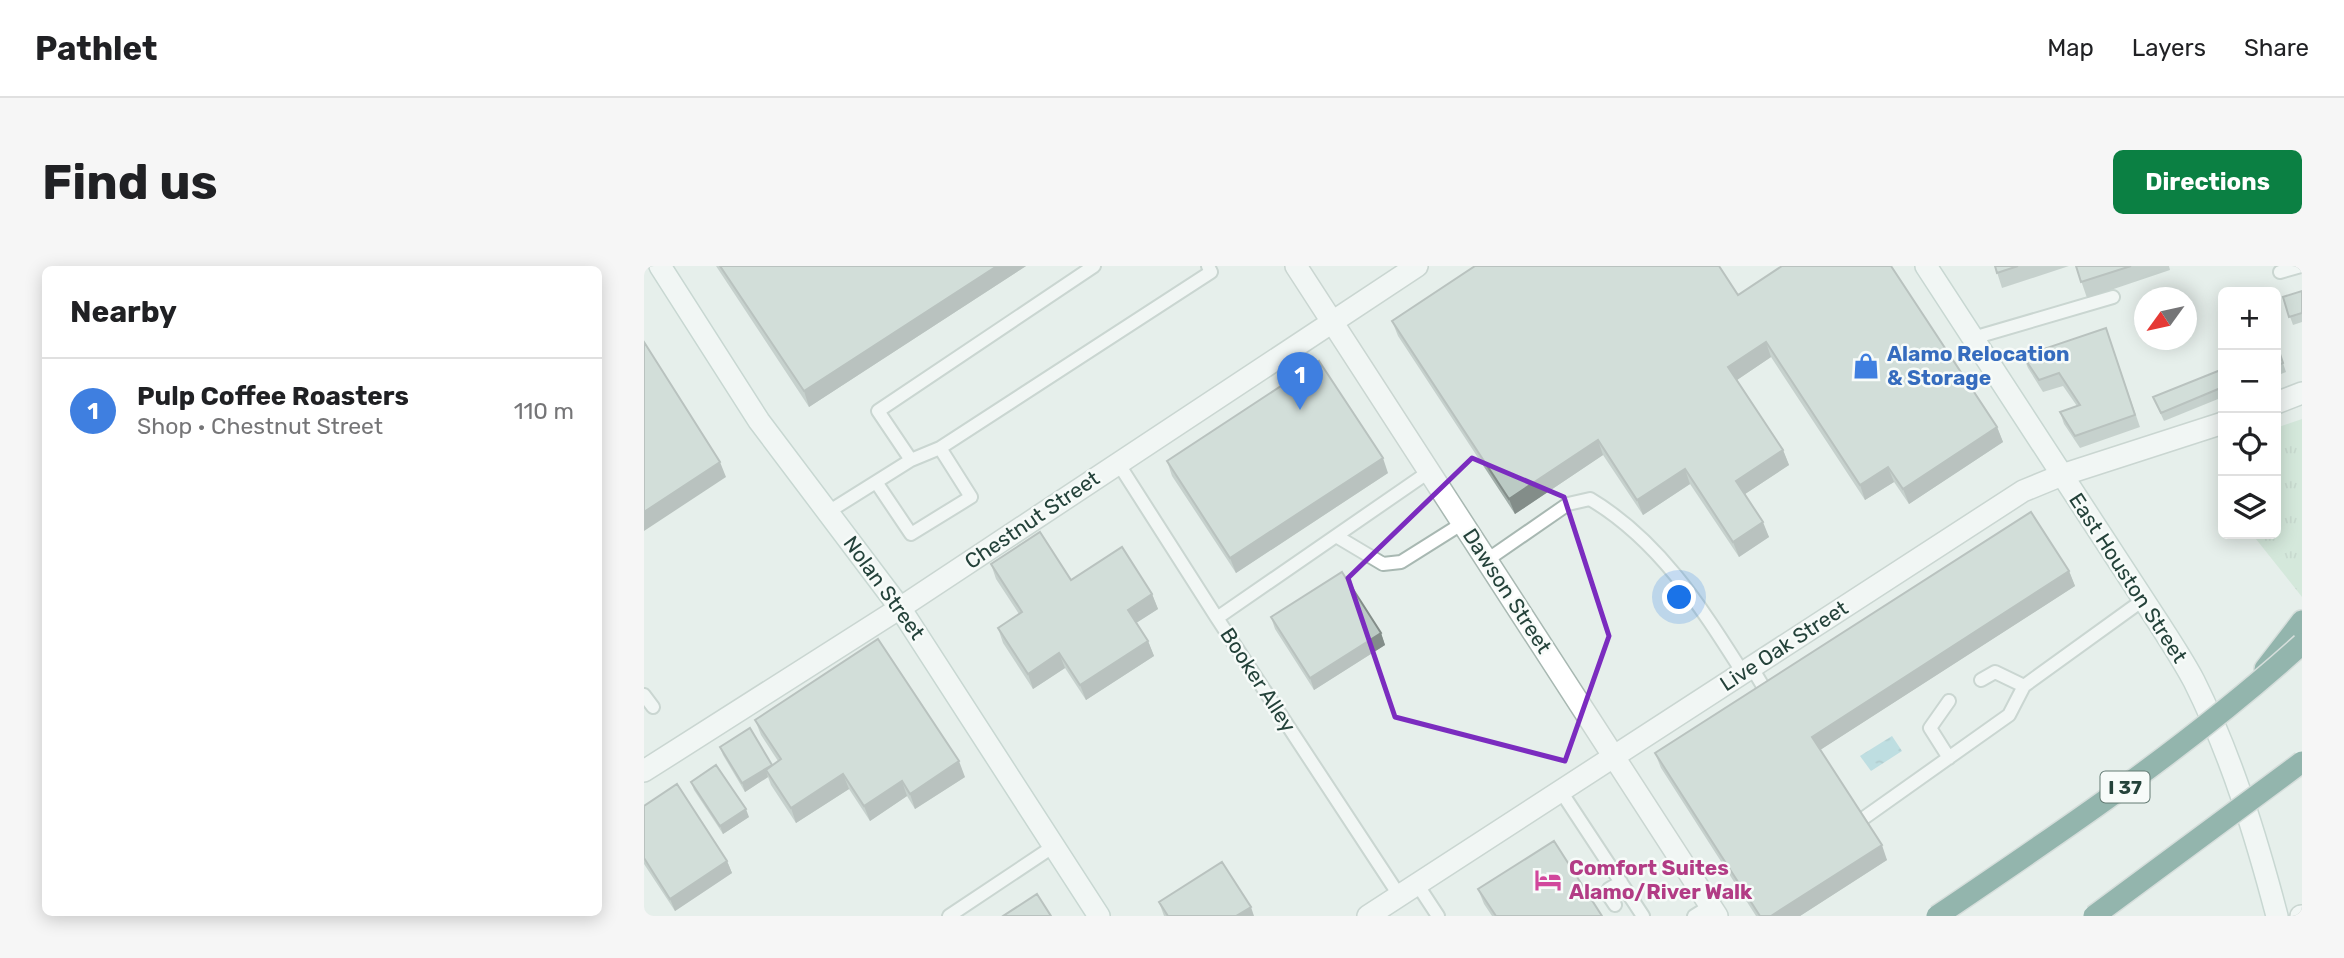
<!DOCTYPE html>
<html lang="en">
<head>
<meta charset="utf-8">
<style>
	:root { --surface:#fff; --page:#f6f6f6; --text:#202124; --muted:#757577; --line:#e0e0e0; --accent:#0b8043 }
	body { margin:0; font-family:Rubik,sans-serif; background:var(--page); color:var(--text) }
	.controls { position:absolute; right:21px; top:21px; display:grid; overflow:hidden; border-radius:10px; box-shadow:0 4px 18px #0003 }
	.controls button { width:63px; height:63px; display:grid; place-items:center; padding:0; border:0; border-bottom:2px solid var(--line); background:var(--surface); color:var(--text); font:35px sans-serif }
	.compass { position:absolute; left:1490px; top:21px; width:63px; height:63px; border-radius:50%; background:var(--surface); box-shadow:0 4px 18px #0003; rotate:237deg }
	.you { position:absolute; left:1036px; top:332px; width:24px; height:24px; margin:-18px; border:5px solid #fff; border-radius:50%; background:#1a73e8; box-shadow:0 0 0 10px #1a73e833 }
	.badge { display:grid; place-items:center; width:46px; height:46px; border-radius:50%; background:var(--accent); color:#fff; font-size:23px; font-weight:700 }
	.pin { position:absolute; translate:-50% -58px; filter:drop-shadow(0 2px 4px #0008) }
	.pin::after { content:''; position:absolute; top:37px; width:24px; height:21px; background:inherit; clip-path:polygon(0 0,100% 0,50% 100%) }
	.list { margin:0; padding:0; list-style:none }
	h2 { display:flex; justify-content:space-between; align-items:center; height:91px; margin:0; padding:0 28px; font-size:30px }
	h2 small { font-size:23px; font-weight:400; color:var(--muted) }
	.list li { display:grid; grid-template-columns:46px 1fr auto; gap:21px; align-items:center; box-sizing:border-box; height:105px; padding:0 28px; border-top:2px solid var(--line) }
	.list b { display:block; font-size:26px; white-space:nowrap }
	.list p { margin:0; font-size:23px; white-space:nowrap; color:var(--muted) }
	.list em { font-size:23px; font-style:normal; color:var(--muted) }
	.icon { flex:none; width:38px; height:38px; fill:none; stroke:currentColor; stroke-width:2; stroke-linecap:round; stroke-linejoin:round }
	.map { position:relative; flex:none; width:1658px; height:650px; overflow:hidden; border-radius:10px }
	header { display:flex; align-items:center; gap:42px; box-sizing:border-box; height:98px; padding:0 35px; background:var(--surface); border-bottom:2px solid var(--line) }
	header strong { font-size:33px }
	nav { display:flex; gap:38px; margin-inline-start:auto; font-size:24px }
	.intro { display:flex; align-items:center; justify-content:space-between; box-sizing:border-box; height:168px; padding:0 42px }
	h1 { margin:0; font-size:49px }
	.button { padding:18px 32px; border-radius:10px; background:var(--accent); color:#fff; font-size:24px; font-weight:700 }
	main { display:flex; gap:42px; padding:0 42px }
	aside { flex:1; background:var(--surface); border-radius:10px; box-shadow:0 4px 18px #0003 }
	.map>svg:first-child { display:block }
	.grass { fill:url(#grass-tufts) }
	.water { fill:url(#water-ripples) }
	.lines { fill:none; stroke-linecap:round; stroke-linejoin:round }
	.lane-casing { stroke:#a8b8b2; stroke-width:16 }
	.street-casing { stroke:#a8b8b2; stroke-width:24 }
	.secondary-casing { stroke:#a4bbb3; stroke-width:24 }
	.highway-casing { stroke:#c2cac8; stroke-width:24 }
	.lane { stroke:#fff; stroke-width:12 }
	.street { stroke:#fff; stroke-width:21 }
	.secondary { stroke:#fff; stroke-width:21 }
	.highway { stroke:#2f6f62; stroke-width:21 }
	.highway-bridge-casing { stroke:#c2cac8; stroke-width:24; stroke-linecap:butt }
	.highway-bridge { stroke:#2f6f62; stroke-width:21 }
	.wall { fill:#a1aea9 }
	.shaded-wall { fill:#838d89 }
	.building { fill:#bbcac4; stroke:#838d89; stroke-width:2 }
	.marked { fill:none; stroke:#7b2cbf; stroke-width:5; stroke-linejoin:round }
	.labels { text-anchor:middle; stroke-width:5; stroke-linejoin:round; paint-order:stroke }
	.shield { fill:#f7fbf9; stroke:#637a73; stroke-width:2 }
	.shield-label { font-size:19px; font-weight:bold; fill:#24423a }
	.shop-label { font-size:21px; font-weight:bold; fill:#366cbe; stroke:#f7fbf9; text-anchor:start }
	.street-label { font-size:21px; fill:#24423a; stroke:#f7fbf9 }
	.hotel-label { font-size:21px; font-weight:bold; fill:#b23c85; stroke:#f7fbf9; text-anchor:start }
</style>
</head>
<body>
<header>
<strong>Pathlet</strong>
<nav><a>Map</a><a>Layers</a><a>Share</a></nav>
</header>
<div class="intro"><h1>Find us</h1><a class="button">Directions</a></div>
<main>
<aside>
<h2>Nearby<small></small></h2>
<ul class="list">
<li><span class="badge" style="background:#3f7fe0">1</span><div><b>Pulp Coffee Roasters</b><p>Shop · Chestnut Street</p></div><em>110 m</em></li>
</ul>
</aside>
<div class="map">
<svg width="1658" height="650" viewBox="0 0 1658 650">
	<defs>
		<pattern id="grass-tufts" width="24" height="20" patternUnits="userSpaceOnUse" patternTransform="scale(1.75)"><rect width="24" height="20" fill="#bfe0c8"/><path d="M3 7l-1-3M5 7V3M7 7l1-3M15 17l-1-3M17 17v-4M19 17l1-3" fill="none" stroke="#a4c1ad"/></pattern>
		<pattern id="water-ripples" width="26" height="14" patternUnits="userSpaceOnUse" patternTransform="scale(1.75)"><rect width="26" height="14" fill="#8ec9d4"/><path d="M2 4q2-2 4 0t4 0M15 11q2-2 4 0t4 0" fill="none" stroke="#74a5ad"/></pattern>
	</defs>
	<rect width="100%" height="100%" fill="#e6efeb"/>
	<path class="grass" d="M1658 153V331L1608 268H1632V162Z"/>
	<path class="water" d="M1248 470 1258 485 1227 505 1216 490Z"/>
	<g class="lines">
		<g class="lane-casing">
			<path id="lane" d="M1636 6 1657 0
				M1329 72 1469 31
				M267 194 296 182 567 6 564 0
				M474 197 573 352 755 629
				M232 216 267 268 327 231 296 182
				M184 246 267 194 234 145 450 0
				M692 270 739 298 757 296 819 257
				M843 294 924 238 946 233C1015 274 1057 341 1099 407
				M573 352 786 205
				M1108 402 1126 432
				M1337 414 1351 406 1380 420
				M0 429 9 441
				M1305 492 1286 462 1305 435
				M916 524 999 650
				M1217 554 1365 449 1380 420 1499 334
				M773 618 794 650
				M971 639 965 630V623L977 616
				M305 650 410 580
				M1050 650 1066 640"/>
		</g>
		<g class="street-casing">
			<path id="street" d="M652 0 1073 650
				M1632 137 1658 127
				M0 505 256 342 773 0
				M724 650 1379 225 1418 209 1579 157
				M1657 650H1658"/>
		</g>
		<g class="secondary-casing">
			<path id="secondary" d="M16 0 115 155 256 342 455 650
				M1282 0 1516 359C1528 378 1540 396 1550 415 1587 489 1612 570 1633 650"/>
		</g>
		<g class="highway-casing">
			<path id="highway" d="M1621 403 1658 355"/>
		</g>
		<use href="#lane" class="lane"/>
		<use href="#street" class="street"/>
		<use href="#secondary" class="secondary"/>
		<use href="#highway" class="highway"/>
		<g class="highway-bridge-casing">
			<path id="highway-bridge" d="M1293 650C1419 565 1545 480 1658 378
				M1450 650 1658 496"/>
		</g>
		<use href="#highway-bridge" class="highway-bridge"/>
	</g>
	<path class="wall" d="M72 0H382L165 141Z
		M1351 0H1425L1358 22Z
		M1432 0H1525L1526 4 1443 32Z
		M1658 25V56L1649 59 1639 31Z
		M1094 29 1353 161 1359 176 1265 238 1250 216 1221 234 1127 91 1093 114 1139 184 1145 199 1101 228 1125 271 1095 291 1046 218 999 249 959 189 871 248 754 70 748 55Z
		M1462 62 1496 161 1436 182 1420 158 1416 146 1433 140 1419 120 1399 126 1384 102 1379 90Z
		M1634 82 1642 106 1632 110V83Z
		M1579 103V131L1520 155 1509 131Z
		M523 195 744 207 592 307 528 210Z
		M347 298 427 314 508 328 514 343 492 357 504 375 510 390 442 434 421 402 389 423 359 377 354 362 375 348 352 313Z
		M1425 305 1431 320 1176 484 1243 594 1156 650H1112L1017 502 1011 487Z
		M627 351 737 367 741 379 670 424 631 363Z
		M111 454 321 511 271 543 263 530 226 555 205 523 152 557 127 519 124 511 101 526 79 489 76 481 128 499 134 495 117 469Z
		M47 516 105 551 79 568 50 524Z
		M0 540 83 595 88 607 31 645 0 598Z
		M834 623 958 650H848L840 638Z
		M515 636 610 650H520Z"/>
	<path class="shaded-wall" d="M353 0H382L165 141 160 125Z
		M1122 76 1127 91 1090 116 1084 101Z
		M1353 161 1359 176 1265 238 1259 223Z
		M954 174 959 189 871 248 865 233Z
		M1139 184 1145 199 1098 230 1092 215Z
		M739 192 744 207 592 307 586 292Z
		M76 196 82 211 0 265V246Z
		M1244 201 1250 216 1221 234 1216 219Z
		M1041 203 1046 218 999 249 993 234Z
		M1119 256 1125 271 1095 291 1089 276Z
		M1425 305 1431 320 1173 486 1168 471Z
		M508 328 514 343 489 359 484 344Z
		M737 367 741 379 670 424 666 412Z
		M504 375 510 390 442 434 436 419Z
		M415 387 421 402 389 423 384 408Z
		M315 495 321 511 271 543 266 528Z
		M128 499 122 504 124 511 101 526 98 517Z
		M199 508 205 523 152 557 147 542Z
		M258 515 263 530 226 555 220 540Z
		M102 543 105 551 79 568 76 560Z
		M1238 579 1243 594 1156 650H1127Z
		M83 595 88 607 31 645 26 633Z
		M607 641 610 650H592Z"/>
	<path class="building" d="M76 0H353L160 125Z
		M831 0H1075L1094 29 1138 0H1247L1353 161 1259 223 1244 201 1216 219 1122 76 1084 101 1139 184 1092 215 1119 256 1089 276 1041 203 993 234 954 174 865 233 748 55Z
		M1351 0H1374L1353 7Z
		M1432 0H1487L1437 16Z
		M1658 25V47L1645 51 1639 31Z
		M1462 62 1491 149 1431 170 1416 146 1436 139 1415 107 1395 114 1379 90Z
		M0 76 76 196 0 246Z
		M1634 82 1639 97 1632 100V83Z
		M675 95 739 192 586 292 523 195Z
		M1579 103V121L1517 147 1509 131Z
		M1387 246 1425 305 1168 471 1238 579 1127 650H1116L1011 487Z
		M396 266 427 314 478 281 508 328 484 344 504 375 436 419 415 387 384 408 354 362 378 346 347 298Z
		M698 306 737 367 666 412 627 351Z
		M234 373 315 495 266 528 258 515 220 540 199 508 147 542 122 504 137 493 111 454Z
		M106 462 128 499 98 517 76 481Z
		M72 499 102 543 76 560 47 516Z
		M33 518 83 595 26 633 0 592V540Z
		M910 575 958 650H852L834 623Z
		M578 596 607 641 592 650H524L515 636Z
		M393 628 407 650H359Z"/>
	<path d="M0 0H1658V650H0ZM828 192 920 231 965 370 921 495 751 451 704 312Z" fill="#e6efeb" fill-opacity=".55" fill-rule="evenodd"/>
	<path class="marked" d="M828 192 920 231 965 370 921 495 751 451 704 312Z"/>
	<defs>
		<g id="shop-bare" transform="scale(2.1)"><path d="M-5-2.5h2.3a2.7 3.5 0 0 1 5.4 0H5L5.5 6h-11ZM-1.5-2.5h3a1.5 2.3 0 0 0-3 0Z" fill="#3f7fe0" stroke="#f7fbf9" stroke-width="2.5" paint-order="stroke"/></g>
		<g id="hotel-bare" transform="scale(2.1)"><path d="M-6-4.5h1.5V1H6V5H4.5V3h-9V5H-6ZM-4 0a1.8 1.8 0 1 1 3.6 0ZM.5 0V-2.5h3Q6-2.5 6 0Z" fill="#d1479c" stroke="#f7fbf9" stroke-width="2.5" paint-order="stroke"/></g>
	</defs>
	<g fill-rule="evenodd">
		<use href="#shop-bare" x="1222" y="100"/>
		<use href="#hotel-bare" x="904" y="614"/>
	</g>
	<g class="labels">
		<rect class="shield" x="1456.5" y="505.5" width="49" height="31" rx="5"/>
		<g class="shield-label">
			<text x="1481" y="528">I 37</text>
		</g>
		<g class="shop-label">
			<text x="1243" y="95">Alamo Relocation<tspan x="1243" dy="24">&amp; Storage</tspan></text>
		</g>
		<g class="street-label">
			<text transform="translate(388 254) rotate(-34)" y="7">Chestnut Street</text>
			<text transform="translate(1484 312) rotate(57)" y="7">East Houston Street</text>
			<text transform="translate(240 322) rotate(54)" y="7">Nolan Street</text>
			<text transform="translate(863 325) rotate(57)" y="7">Dawson Street</text>
			<text transform="translate(1140 380) rotate(-33)" y="7">Live Oak Street</text>
			<text transform="translate(614 414) rotate(57)" y="7">Booker Alley</text>
		</g>
		<g class="hotel-label">
			<text x="925" y="609">Comfort Suites<tspan x="925" dy="24">Alamo/River Walk</tspan></text>
		</g>
	</g>
</svg>
<div class="controls">
<button>+</button>
<button>−</button>
<button><svg class="icon" aria-label="locate" viewBox="0 0 24 24"><circle cx="12" cy="12" r="6"/><path d="M12 2v4M12 18v4M2 12h4M18 12h4"/></svg></button>
<button><svg class="icon" aria-label="layers" viewBox="0 0 24 24"><path d="M12 4l9 5-9 5-9-5zM3 14l9 5 9-5"/></svg></button>
</div>
<svg class="compass" viewBox="-18 -18 36 36"><path d="M0-13l5 13h-10z" fill="#e53935"/><path d="M0 13l5-13h-10z" fill="#757577"/></svg>
<div class="you"></div>
<div class="pin badge" style="left:656px;top:144px;background:#3f7fe0">1</div>
</div>
</main>
</body>
</html>
